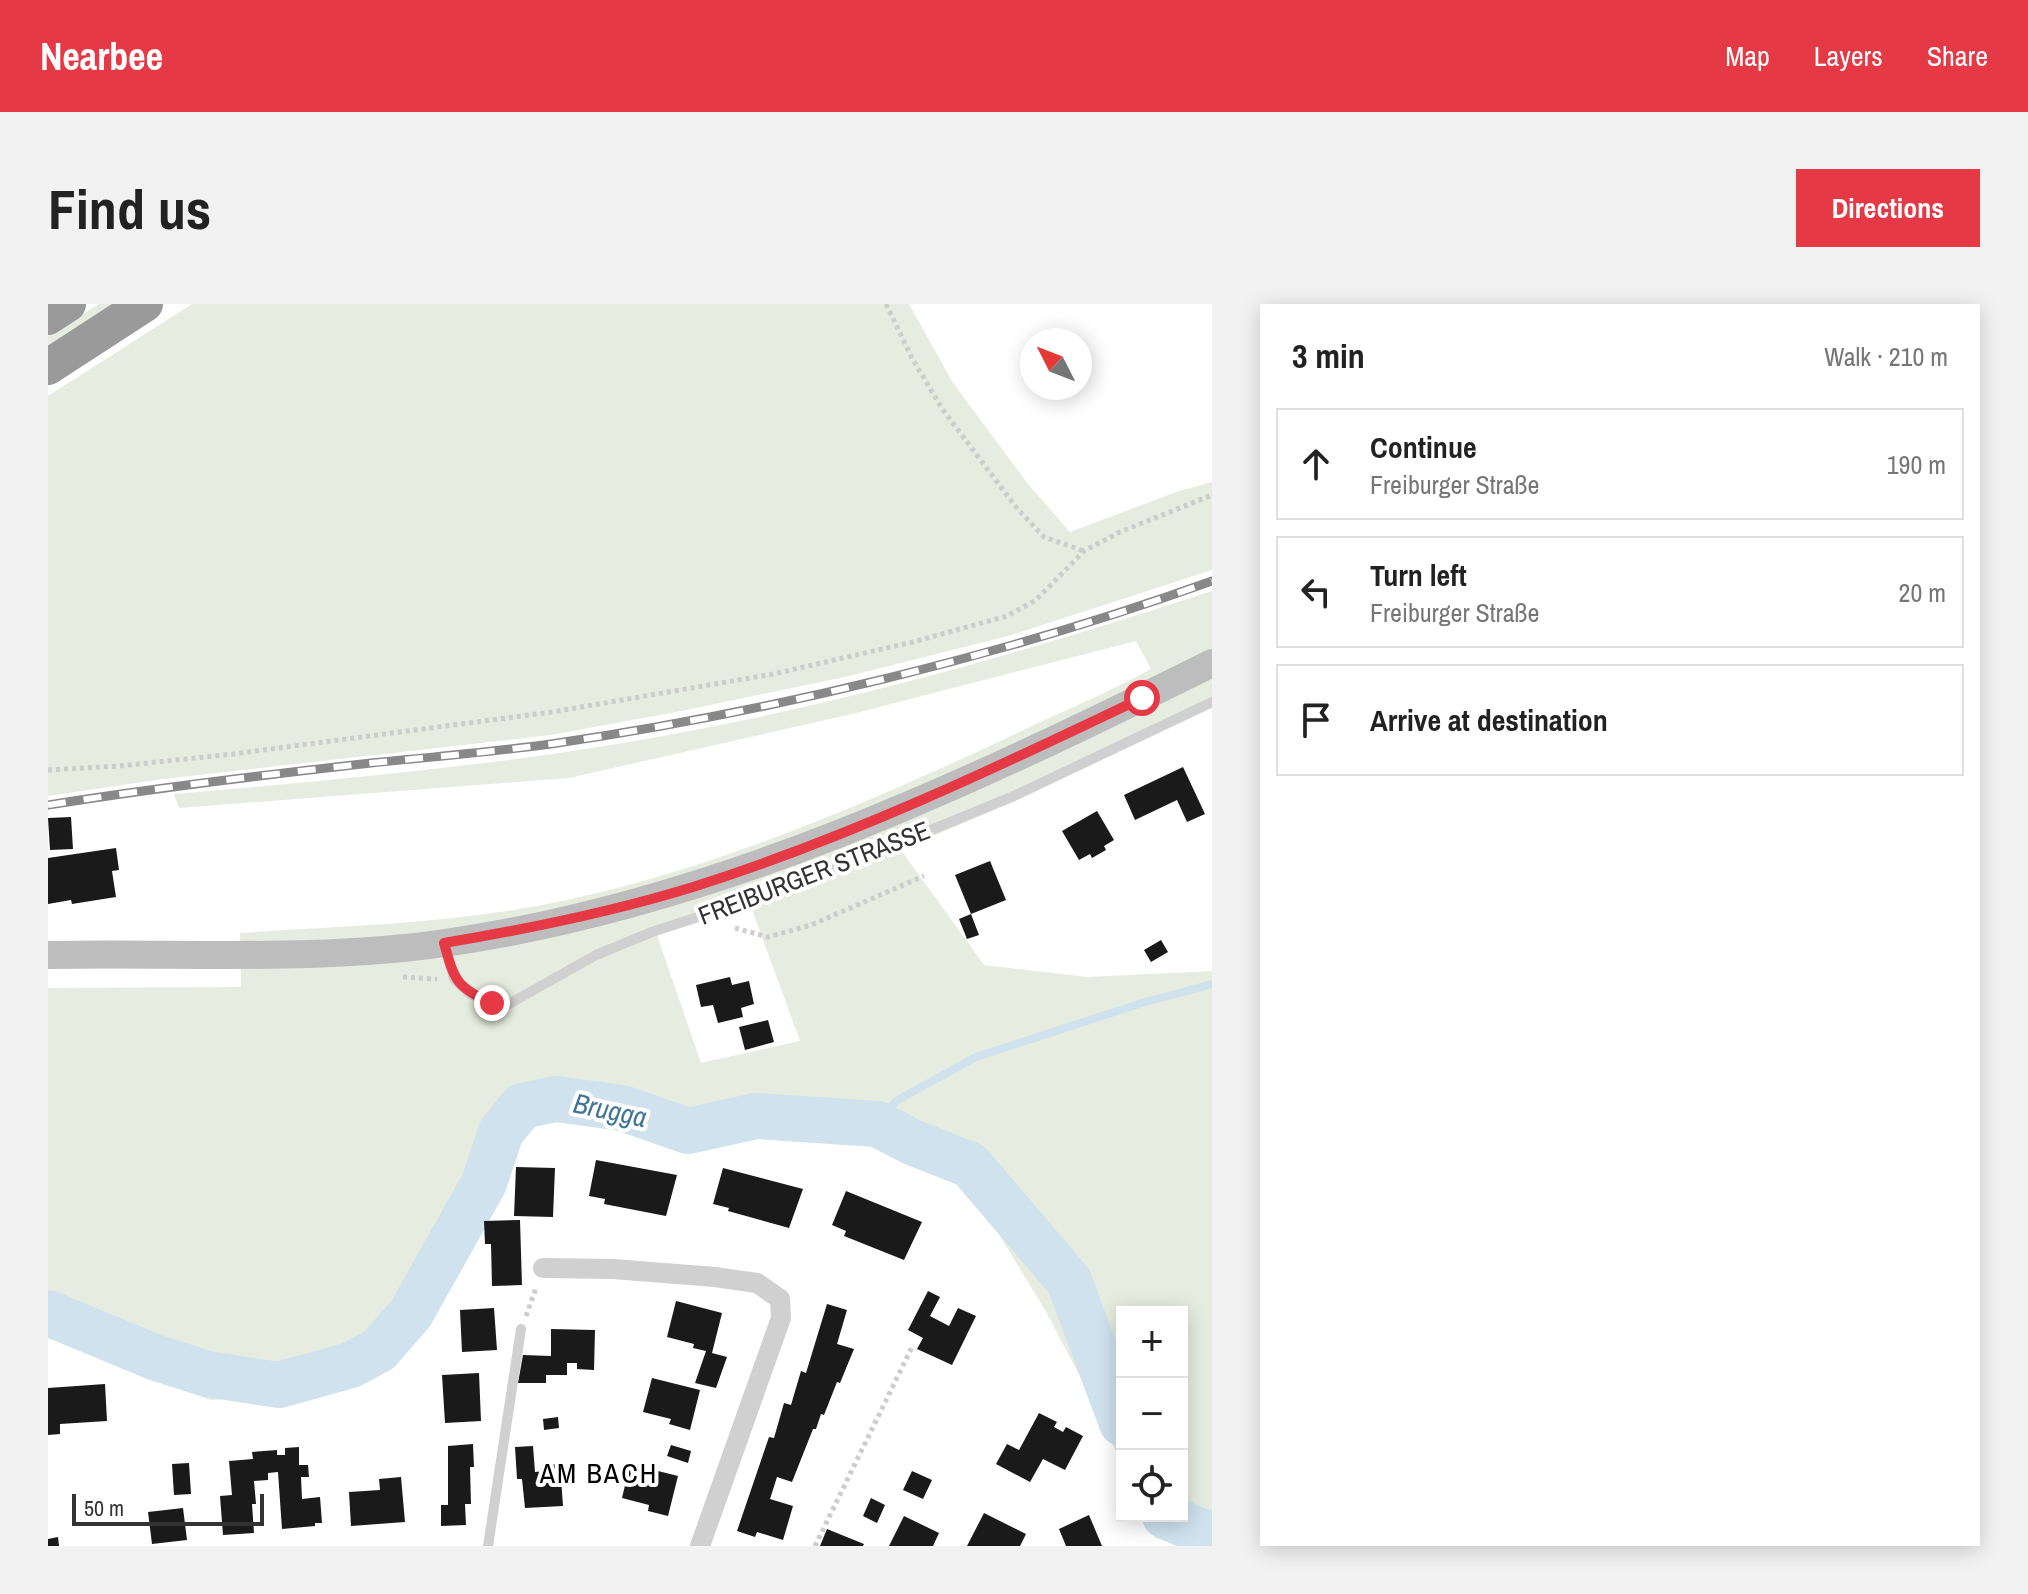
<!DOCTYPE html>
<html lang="en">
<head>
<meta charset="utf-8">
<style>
	:root { --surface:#fff; --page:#f2f2f2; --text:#222; --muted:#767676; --line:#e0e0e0; --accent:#e63946 }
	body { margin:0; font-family:"Archivo Narrow",sans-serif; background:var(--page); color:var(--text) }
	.controls { position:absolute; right:24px; bottom:24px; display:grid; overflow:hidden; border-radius:0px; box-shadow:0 4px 20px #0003 }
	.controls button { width:72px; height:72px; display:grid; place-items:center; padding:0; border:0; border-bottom:2px solid var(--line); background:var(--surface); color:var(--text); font:40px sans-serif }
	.compass { position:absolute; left:972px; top:24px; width:72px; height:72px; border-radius:50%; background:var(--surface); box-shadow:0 4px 20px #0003; rotate:312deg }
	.scale { position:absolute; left:24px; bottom:20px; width:192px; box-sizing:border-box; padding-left:8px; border:4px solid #333; border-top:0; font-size:22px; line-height:28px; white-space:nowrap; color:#333; -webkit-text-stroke:6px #fff; paint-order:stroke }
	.stop { position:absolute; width:24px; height:24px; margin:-18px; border:6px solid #e63946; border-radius:50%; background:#fff }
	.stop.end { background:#e63946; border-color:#fff; box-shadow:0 2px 8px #0008 }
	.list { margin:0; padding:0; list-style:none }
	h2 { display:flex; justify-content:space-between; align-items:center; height:104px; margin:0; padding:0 32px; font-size:34px }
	h2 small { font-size:26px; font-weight:400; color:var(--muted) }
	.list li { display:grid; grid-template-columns:52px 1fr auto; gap:24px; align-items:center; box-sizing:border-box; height:112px; margin:0 16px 16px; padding:0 16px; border:2px solid var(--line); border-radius:0px }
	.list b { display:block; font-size:30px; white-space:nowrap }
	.list p { margin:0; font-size:26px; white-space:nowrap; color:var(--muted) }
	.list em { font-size:26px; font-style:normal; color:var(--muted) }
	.icon { flex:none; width:44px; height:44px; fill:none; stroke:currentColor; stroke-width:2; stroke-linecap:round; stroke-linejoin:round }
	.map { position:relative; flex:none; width:1164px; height:1242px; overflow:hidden; border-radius:0px }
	header { display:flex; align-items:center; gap:48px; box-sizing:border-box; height:112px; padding:0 40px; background:var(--accent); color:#fff }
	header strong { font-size:38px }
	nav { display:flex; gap:44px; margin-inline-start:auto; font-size:28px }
	.intro { display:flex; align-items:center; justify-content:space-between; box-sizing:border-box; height:192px; padding:0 48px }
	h1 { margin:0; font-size:56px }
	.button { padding:20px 36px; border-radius:0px; background:var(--accent); color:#fff; font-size:28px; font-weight:700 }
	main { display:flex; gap:48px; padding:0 48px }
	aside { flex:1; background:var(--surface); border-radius:0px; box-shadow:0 4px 20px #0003 }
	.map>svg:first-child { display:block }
	.green { fill:#e6ecdf; fill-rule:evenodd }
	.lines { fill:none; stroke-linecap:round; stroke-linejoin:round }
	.stream { stroke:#cfe2ee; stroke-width:8 }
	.river { stroke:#cfe2ee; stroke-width:46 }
	.building { fill:#1a1a1a }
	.path { stroke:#cdcdcd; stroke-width:5; stroke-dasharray:4 4; stroke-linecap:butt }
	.lane { stroke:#d0d0d0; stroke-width:10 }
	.street { stroke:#d0d0d0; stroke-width:20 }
	.secondary { stroke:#bdbdbd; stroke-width:28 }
	.highway { stroke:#9a9a9a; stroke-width:36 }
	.rail-casing { stroke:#888; stroke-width:9 }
	.rail { stroke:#fff; stroke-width:6; stroke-dasharray:18; stroke-linecap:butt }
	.route { stroke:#e63946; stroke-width:10 }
	.labels { text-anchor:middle; stroke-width:8; stroke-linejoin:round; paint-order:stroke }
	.street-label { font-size:26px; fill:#333; stroke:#fff }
	.water-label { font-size:28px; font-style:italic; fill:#3f7597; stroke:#fff }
	.neighbourhood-label { font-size:28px; letter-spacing:2px; fill:#000; stroke:#fff }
</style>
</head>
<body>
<header>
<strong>Nearbee</strong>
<nav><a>Map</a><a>Layers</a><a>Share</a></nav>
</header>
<div class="intro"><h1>Find us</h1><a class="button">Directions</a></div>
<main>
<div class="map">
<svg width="1164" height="1242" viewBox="0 0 1164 1242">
	<rect width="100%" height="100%" fill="#fff"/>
	<path class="green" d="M51 0H68L0 45V32Z
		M144 0H861L905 79 980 180 1022 228 1131 187 1164 178V266L960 332 797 373 633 407 503 431 115 475 0 492V92Z
		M1164 287V404L969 496 853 546 936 661 1039 673 1164 667V1242H1149L1107 1234 1097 1212H1134V1008H1074V1161L1044 1095 998 1008 926 889 867 852 814 836 722 831 626 838 495 804 462 828 442 879 377 1007 324 1066 247 1092 162 1096 0 1031V684L193 683 192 629C292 622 394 620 494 601 651 572 816 501 961 433 1008 410 1058 390 1103 365L1088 337 804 410 521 474 131 504 126 490C297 475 469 460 637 428 816 394 991 344 1164 287ZM703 603 752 737 653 759 609 631Z"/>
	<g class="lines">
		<path class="stream" d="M829 820 848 797 928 753 1094 699 1164 680"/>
		<path class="river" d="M0 1009 106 1053 159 1070 231 1081 303 1061 331 1046 363 1009 436 879 453 828 474 802 508 795 574 804 640 827 708 812 829 820 864 838 922 861 1021 977 1074 1119
			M1117 1212 1154 1228 1164 1229"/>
	</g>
	<path class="building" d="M1135 463 1157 510 1139 518 1129 496 1087 516 1076 491Z
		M1049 507 1066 536 1056 542 1058 546 1044 554 1042 550 1031 556 1014 527Z
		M23 513 25 545 2 546 0 514Z
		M68 544 71 566 64 567 68 593 24 600 23 596 0 600V554Z
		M942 557 958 596 923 610 907 571Z
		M923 610 931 631 919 635 911 615Z
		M1113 636 1120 648 1103 658 1096 646Z
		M682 673 684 681 701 677 706 700 693 704 695 713 670 719 665 701 653 703 648 681Z
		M720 716 726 738 697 746 691 723Z
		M548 856 629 871 618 912 556 900 557 895 541 892Z
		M468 863 507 864 505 913 466 912Z
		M675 864 755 885 741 924 680 907 681 904 665 900Z
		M798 887 874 918 856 956 796 932 798 927 784 921Z
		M472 916 474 981 444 982 443 940H437L436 917Z
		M880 987 892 993 882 1012 901 1022 910 1004 928 1012 904 1061 869 1045 875 1034 860 1026Z
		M628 997 674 1009 664 1049 679 1053 668 1084 647 1079 658 1047 645 1044 646 1040 619 1033Z
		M779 1000 799 1006 789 1040 806 1045 792 1079 789 1078 776 1111 773 1110 768 1125H765L744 1178 729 1173 722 1195 745 1202 735 1236 709 1228 707 1233 689 1227 721 1133 726 1134 736 1099 743 1101 753 1067 758 1069Z
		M446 1004 449 1046 414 1048 412 1006Z
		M503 1025 547 1026 546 1066 529 1065V1059H519V1071H498V1079H470L475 1051 503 1052Z
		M431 1069 433 1117 397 1119 394 1071Z
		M604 1074 652 1086 642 1126 621 1120 623 1115 595 1108Z
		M57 1080 59 1117 12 1120V1130L0 1131V1084Z
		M991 1109 1009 1118 1006 1123 1015 1128 1018 1123 1035 1132 1017 1166 995 1155 982 1178 948 1160 959 1140 971 1146Z
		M510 1113 511 1124 496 1126 495 1115Z
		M425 1140 426 1163H422L423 1200H417L418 1221 393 1222V1201H400V1142Z
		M623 1141 643 1147 640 1159 619 1152Z
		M485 1142 487 1168 497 1167V1161L512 1160 515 1202 477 1204 474 1175H469L467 1143Z
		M251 1143V1161H260L261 1173H253L254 1195 272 1193 274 1219H267V1222L234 1225 230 1168 220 1169V1176L206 1177 208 1200H204L206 1229 175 1231 172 1192 184 1191 181 1157 205 1155 204 1148 229 1146V1151H237V1144Z
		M141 1159 143 1190 126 1191 124 1160Z
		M582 1160 630 1172 620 1212 600 1207 601 1201 574 1194Z
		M864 1167 884 1176 875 1195 855 1186Z
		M353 1173 357 1218 303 1222 301 1188 332 1186 331 1175Z
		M823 1194 837 1201 829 1219 815 1212Z
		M135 1204 139 1236 104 1240 100 1208Z
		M936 1209 978 1230 972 1242H919Z
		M1041 1211 1054 1242H1018L1011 1225Z
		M856 1212 891 1229 885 1242H841Z
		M779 1225 816 1240 815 1242H772Z
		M10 1233 11 1242H0V1235Z"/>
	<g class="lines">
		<path class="path" d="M838 0 865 56 895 106 968 203 996 233 1036 247
			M0 466 71 462 185 450 504 408 725 370 865 338 959 312 988 296 1036 247 1072 228 1164 191
			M687 624 720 633 763 621 876 572
			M355 673 389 675
			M478 1012 488 984
			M767 1242 864 1043"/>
		<path class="lane" d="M396 639 406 675 422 690 444 699 461 700 548 651 604 628 753 579 966 492 1164 398
			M440 1242 473 1025"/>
		<path class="street" d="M495 964 565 965 667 973 709 979 732 995 733 1014 652 1242"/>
		<path class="secondary" d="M0 651C133 648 265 658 397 639 669 600 920 480 1164 359"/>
		<path class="highway" d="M0 13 20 0
			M0 63 97 0"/>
		<g class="rail-casing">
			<path id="rail" d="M0 501C107 484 215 471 323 459 383 453 443 448 503 440 722 408 955 352 1164 277"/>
		</g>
		<use href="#rail" class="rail"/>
	</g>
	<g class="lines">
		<path class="route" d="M444 699C408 684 406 675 396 639 480 625 564 608 645 583 800 534 948 464 1094 394"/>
	</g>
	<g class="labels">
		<g class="street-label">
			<text transform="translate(766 569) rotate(-21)" y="9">FREIBURGER STRASSE</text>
		</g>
		<g class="water-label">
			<text transform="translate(562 806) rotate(12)" y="10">Brugga</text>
		</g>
		<g class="neighbourhood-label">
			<text x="551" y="1179">AM BACH</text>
		</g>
	</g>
</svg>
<div class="controls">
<button>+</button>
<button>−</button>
<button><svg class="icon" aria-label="locate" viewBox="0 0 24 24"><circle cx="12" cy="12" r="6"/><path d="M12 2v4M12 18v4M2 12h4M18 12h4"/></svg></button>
</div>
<svg class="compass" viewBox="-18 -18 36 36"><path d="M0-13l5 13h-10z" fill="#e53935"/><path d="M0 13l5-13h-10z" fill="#767676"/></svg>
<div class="scale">50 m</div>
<div class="stop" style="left:1094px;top:394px"></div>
<div class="stop end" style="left:444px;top:699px"></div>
</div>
<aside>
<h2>3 min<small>Walk · 210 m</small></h2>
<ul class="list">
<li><svg class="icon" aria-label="ahead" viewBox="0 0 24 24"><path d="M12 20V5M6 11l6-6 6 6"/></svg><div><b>Continue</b><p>Freiburger Straße</p></div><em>190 m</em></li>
<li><svg class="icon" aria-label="left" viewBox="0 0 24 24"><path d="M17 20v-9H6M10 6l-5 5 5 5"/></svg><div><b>Turn left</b><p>Freiburger Straße</p></div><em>20 m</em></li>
<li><svg class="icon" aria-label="arrive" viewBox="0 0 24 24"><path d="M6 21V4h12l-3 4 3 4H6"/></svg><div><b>Arrive at destination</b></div></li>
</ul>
</aside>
</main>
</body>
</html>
